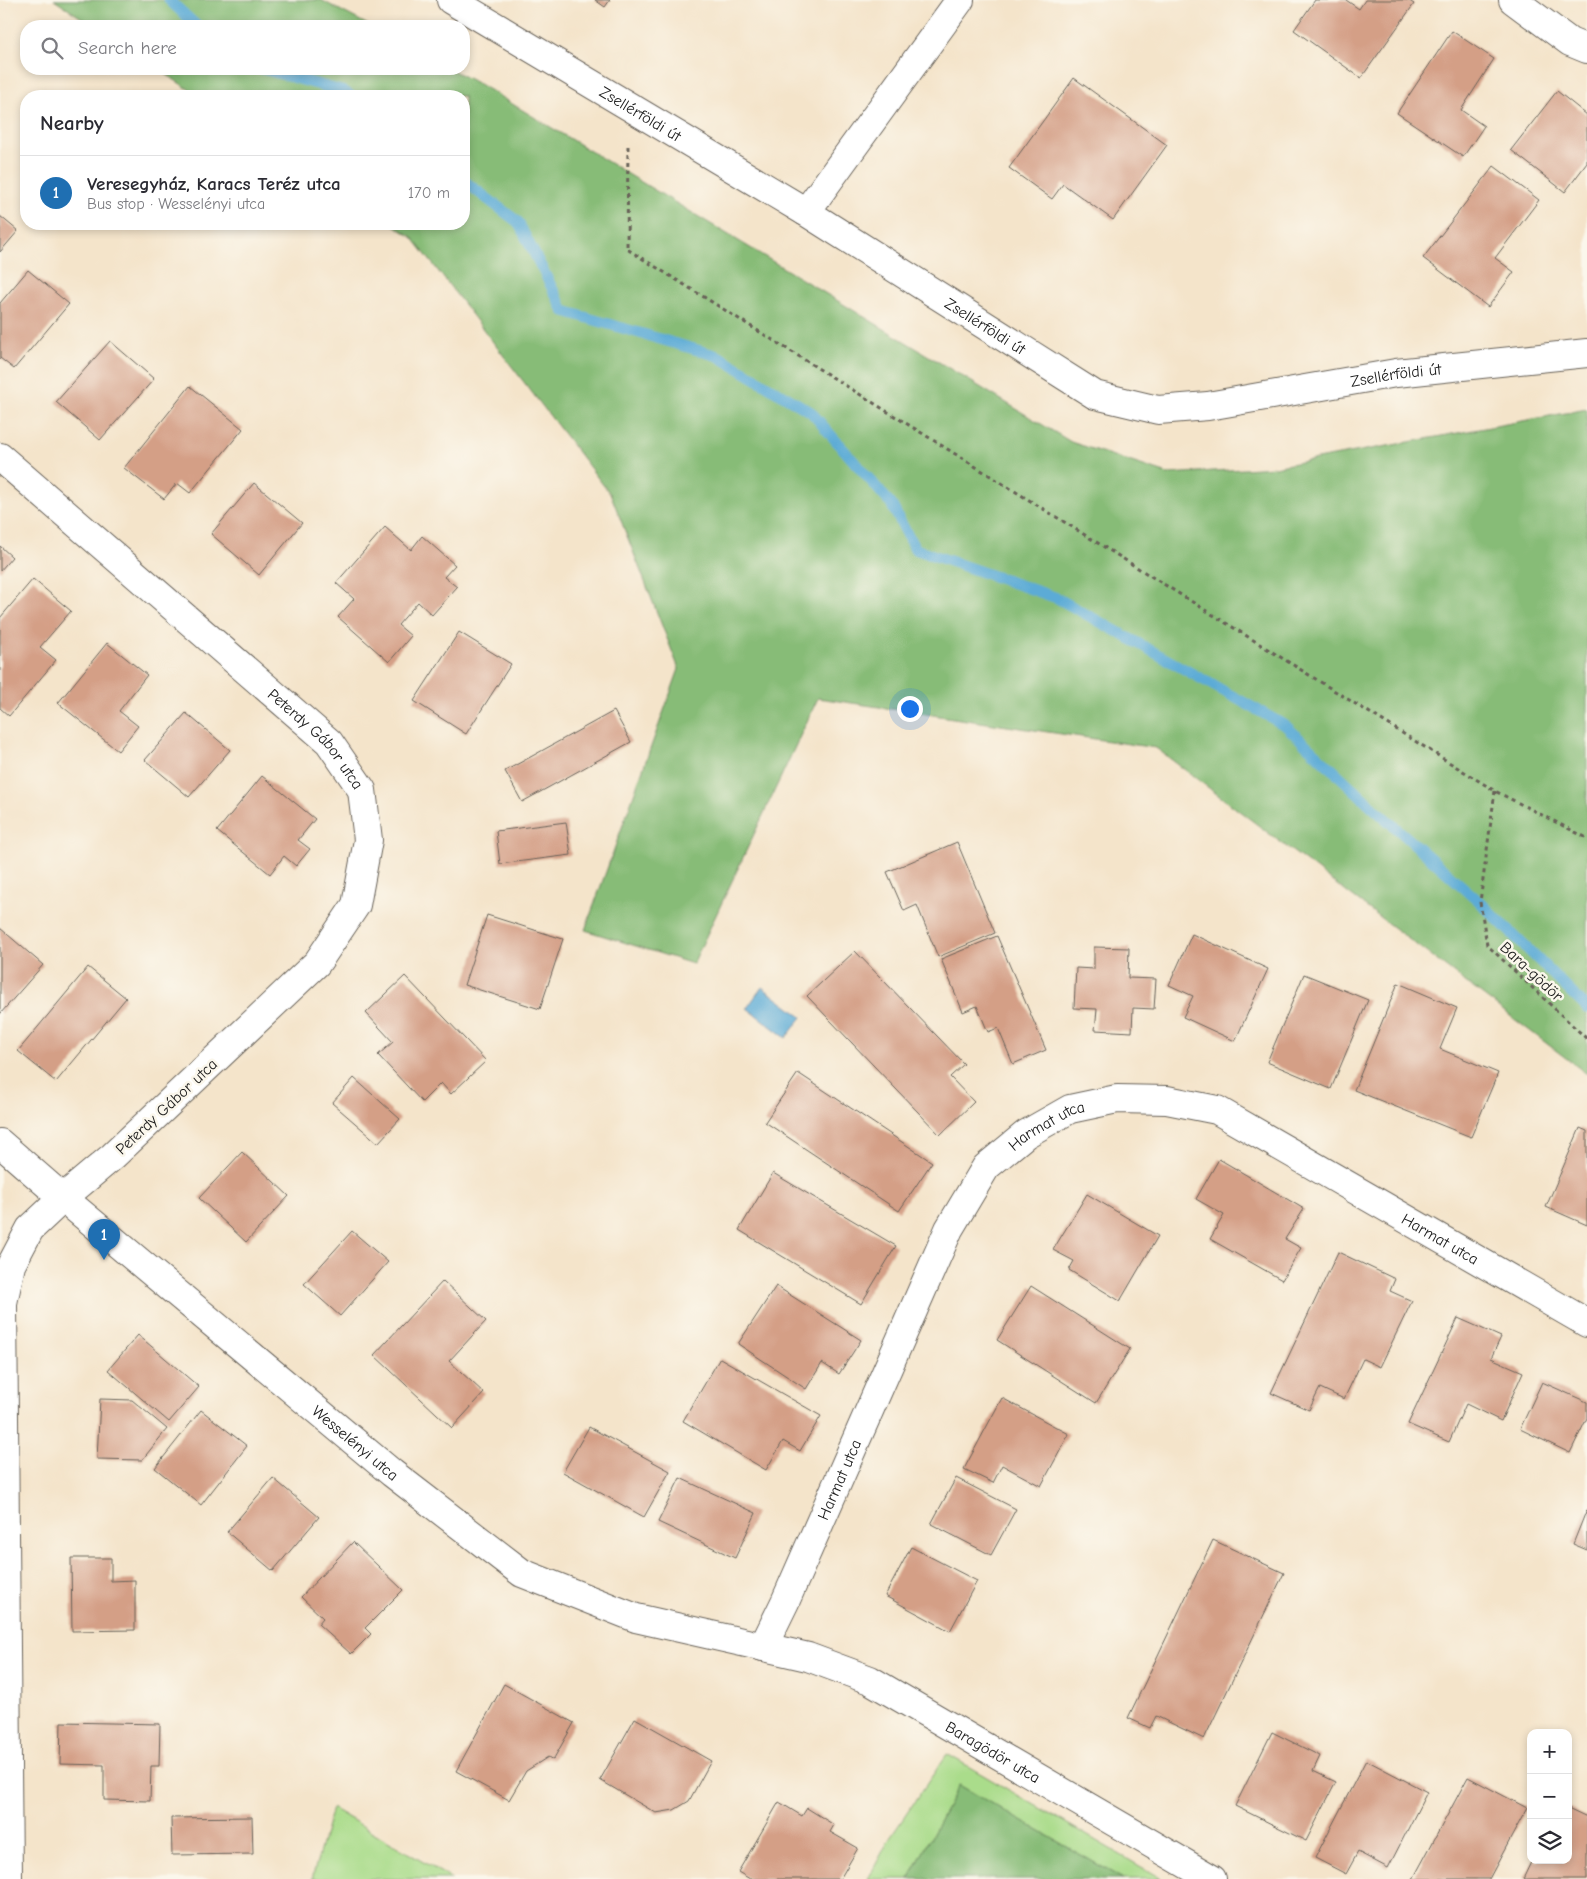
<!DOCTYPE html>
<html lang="en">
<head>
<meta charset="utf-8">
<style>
	:root { --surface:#fff; --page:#f7f7f7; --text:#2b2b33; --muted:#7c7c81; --line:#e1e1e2; --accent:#1f6fb2 }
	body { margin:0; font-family:"Comic Neue",sans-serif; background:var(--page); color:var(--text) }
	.controls { position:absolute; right:15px; bottom:15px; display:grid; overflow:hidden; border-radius:10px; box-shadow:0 2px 8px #0003 }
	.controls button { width:45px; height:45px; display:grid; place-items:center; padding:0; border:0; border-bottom:1px solid var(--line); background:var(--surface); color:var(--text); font:25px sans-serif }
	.you { position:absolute; left:909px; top:708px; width:18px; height:18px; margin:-12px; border:4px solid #fff; border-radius:50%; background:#1a73e8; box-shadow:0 0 0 8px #1a73e833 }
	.badge { display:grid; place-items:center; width:32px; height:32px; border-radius:50%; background:var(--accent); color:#fff; font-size:16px; font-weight:700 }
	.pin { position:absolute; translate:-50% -41px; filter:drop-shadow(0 1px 2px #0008) }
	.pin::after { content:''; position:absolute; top:26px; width:18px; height:15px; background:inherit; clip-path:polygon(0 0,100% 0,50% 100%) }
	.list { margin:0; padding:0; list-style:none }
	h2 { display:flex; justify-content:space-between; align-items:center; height:65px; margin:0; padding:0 20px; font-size:21px }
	h2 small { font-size:16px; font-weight:400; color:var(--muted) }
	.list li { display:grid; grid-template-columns:32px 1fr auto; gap:15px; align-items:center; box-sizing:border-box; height:75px; padding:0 20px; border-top:1px solid var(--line) }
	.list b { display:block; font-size:19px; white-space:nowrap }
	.list p { margin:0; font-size:16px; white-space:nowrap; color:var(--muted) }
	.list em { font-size:16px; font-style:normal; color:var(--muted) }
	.icon { flex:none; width:28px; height:28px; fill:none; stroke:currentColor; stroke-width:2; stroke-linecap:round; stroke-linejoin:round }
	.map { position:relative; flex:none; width:1587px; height:1879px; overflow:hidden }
	.search { position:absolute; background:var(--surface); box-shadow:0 2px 8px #0003; left:20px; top:20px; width:450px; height:55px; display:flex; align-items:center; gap:12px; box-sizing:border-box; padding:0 18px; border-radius:20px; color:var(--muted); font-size:19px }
	.panel { position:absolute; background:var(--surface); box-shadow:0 2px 8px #0003; left:20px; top:90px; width:450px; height:140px; border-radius:20px }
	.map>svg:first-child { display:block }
	.green { fill:#aadc8b; stroke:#637c54 }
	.forest { fill:#87bc77; stroke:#526c4a }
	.water { fill:#5cabd6; stroke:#3c6479 }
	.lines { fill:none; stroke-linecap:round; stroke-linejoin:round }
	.stream { stroke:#5cabd6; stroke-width:11 }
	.building { fill:#d49f86 }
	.street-casing { stroke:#686259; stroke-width:30 }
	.path { stroke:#686259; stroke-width:3; stroke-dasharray:4 4; stroke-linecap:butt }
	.street { stroke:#fff; stroke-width:28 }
	.labels { text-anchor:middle; stroke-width:5; stroke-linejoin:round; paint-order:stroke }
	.street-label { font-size:16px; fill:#1c1c1c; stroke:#fbf7ec }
</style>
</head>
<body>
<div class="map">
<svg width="1587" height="1879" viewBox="0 0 1587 1879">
	<rect width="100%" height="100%" fill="#fbf7ec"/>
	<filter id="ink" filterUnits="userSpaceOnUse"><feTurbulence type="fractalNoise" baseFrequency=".02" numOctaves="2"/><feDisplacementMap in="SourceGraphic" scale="10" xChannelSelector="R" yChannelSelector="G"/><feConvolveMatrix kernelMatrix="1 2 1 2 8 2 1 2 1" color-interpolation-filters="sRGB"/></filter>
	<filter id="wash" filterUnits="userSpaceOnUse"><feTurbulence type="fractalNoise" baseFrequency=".0096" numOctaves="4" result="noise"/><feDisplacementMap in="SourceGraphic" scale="20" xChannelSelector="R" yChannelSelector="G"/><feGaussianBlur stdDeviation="1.12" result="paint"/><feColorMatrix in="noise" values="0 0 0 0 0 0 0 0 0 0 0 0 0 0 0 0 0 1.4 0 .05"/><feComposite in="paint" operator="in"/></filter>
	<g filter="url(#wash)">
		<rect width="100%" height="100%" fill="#f4e4ca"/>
		<path class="green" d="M947 1754 1162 1879H1123L959 1785 909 1879H868L890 1838Z
			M332 1808 452 1879H312Z"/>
		<path class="forest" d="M54 0H321L370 26H94Z
			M158 69H450L481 85 1071 442 1168 474 1274 467 1587 409V1074L1156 748 818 698 693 964 585 930 679 669 611 495 412 237 392 224H464V96H199Z
			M959 1785 1123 1879H909Z"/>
		<path class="water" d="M762 987 802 1017 786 1038 747 1008Z"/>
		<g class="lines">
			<path class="stream" d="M169 0 197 26
				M263 69 345 92 351 96
				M464 181 518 222 564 311 718 356 811 412 891 504 915 549 1057 598 1286 726 1378 812 1480 902 1587 1008"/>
		</g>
		<g id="blocks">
			<path class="building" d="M595 0H610L605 7Z
				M1315 0H1346L1359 9 1365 0H1408L1414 4 1361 78 1294 30Z
				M1452 31 1494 59 1461 110 1484 126 1463 157 1397 113Z
				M1074 78 1167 145 1113 220 1063 184 1052 199 1009 168Z
				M1557 91 1587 115V163L1565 192 1511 150Z
				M1494 166 1539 200 1495 258 1514 272 1488 307 1423 258Z
				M0 216 18 231 0 252Z
				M28 270 69 304 14 369 0 358V303Z
				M110 341 154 379 100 440 56 402Z
				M190 386 243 429 190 493 177 483 164 499 124 468Z
				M254 483 302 523 259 575 211 534Z
				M385 527 411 550 422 536 455 565 444 577 457 587 432 615 418 602 398 625 411 636 389 662 338 617 354 599 336 583Z
				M0 546 12 557 0 571Z
				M33 579 71 611 40 647 56 660 9 716 0 708V618Z
				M459 632 511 664 466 734 414 701Z
				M107 643 147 675 119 711 138 726 118 751 58 703Z
				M614 711 631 742 522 802 505 771Z
				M186 713 230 750 189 797 145 760Z
				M262 776 315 819 298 840 310 849 296 866 284 856 270 874 217 831Z
				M566 822 571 855 500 864 496 831Z
				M957 842 995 933 938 957 917 905 904 911 887 872Z
				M487 915 563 939 540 1009 464 985Z
				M0 928 43 965 0 1014Z
				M1192 934 1268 969 1235 1041 1183 1017 1193 996 1169 985Z
				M997 936 1046 1050 1013 1064 998 1028 988 1032 977 1006 963 1012 941 959Z
				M1094 947 1129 948 1128 978 1156 979 1154 1009 1133 1008 1132 1032 1095 1030 1097 1009 1074 1008 1076 968 1094 969Z
				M855 951 964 1064 950 1077 974 1102 940 1135 807 996Z
				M88 967 126 998 56 1082 18 1051Z
				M1304 974 1368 1000 1331 1089 1267 1062Z
				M405 976 486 1061 451 1094 441 1083 422 1102 378 1055 393 1042 366 1013Z
				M1398 983 1457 1008 1440 1049 1498 1073 1471 1137 1354 1090Z
				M798 1073 932 1162 899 1211 765 1122Z
				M354 1078 400 1119 378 1143 332 1103Z
				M1580 1128 1587 1131V1225L1546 1207Z
				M242 1152 289 1196 246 1242 199 1198Z
				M1219 1159 1304 1209 1285 1239 1301 1248 1282 1280 1210 1239 1224 1215 1196 1199Z
				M773 1173 896 1246 861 1304 739 1230Z
				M1087 1194 1158 1236 1120 1301 1069 1270 1074 1261 1053 1250Z
				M352 1231 388 1262 340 1316 304 1284Z
				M1338 1252 1395 1279 1390 1291 1412 1301 1380 1367 1363 1359 1344 1399 1320 1388 1309 1410 1271 1393Z
				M443 1281 486 1321 449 1361 484 1393 452 1428 374 1355Z
				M776 1286 861 1340 839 1374 822 1363 806 1389 738 1344Z
				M1031 1286 1130 1349 1096 1403 997 1340Z
				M1458 1318 1501 1337 1491 1358 1523 1372 1501 1421 1466 1404 1449 1442 1408 1424Z
				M138 1335 199 1387 169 1422 108 1370Z
				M720 1358 821 1416 800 1451 783 1441 766 1470 683 1421Z
				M1542 1382 1587 1402V1418L1570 1453 1520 1429Z
				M1002 1398 1069 1434 1041 1486 1002 1465 993 1483 964 1469Z
				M100 1399 132 1400 167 1429 142 1460 97 1459Z
				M201 1410 247 1446 201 1505 155 1468Z
				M589 1427 670 1471 644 1517 563 1472Z
				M273 1478 319 1517 273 1571 227 1532Z
				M680 1478 756 1513 735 1558 658 1522Z
				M956 1478 1016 1509 991 1555 931 1524Z
				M1587 1509V1550L1573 1544Z
				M1213 1540 1284 1573 1204 1739 1156 1716 1150 1728 1128 1718Z
				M353 1542 403 1590 365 1628 371 1634 351 1654 318 1624 323 1618 301 1597Z
				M911 1547 977 1581 950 1631 885 1596Z
				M71 1558H111V1581L135 1580V1630L72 1631Z
				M504 1684 574 1723 553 1760 548 1757 526 1771 509 1800 456 1771Z
				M635 1718 711 1761 689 1801 674 1810 656 1813 600 1780Z
				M61 1722 160 1724 159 1766H151L150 1801 104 1800V1765L60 1764Z
				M1272 1732 1320 1756 1313 1771 1336 1782 1306 1841 1235 1806Z
				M1366 1760 1427 1792 1388 1868 1358 1852 1346 1874 1315 1858Z
				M1468 1777 1527 1808 1489 1879H1413Z
				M779 1802 802 1816 807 1808 834 1825 830 1832 858 1848 840 1879H750L738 1872Z
				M1568 1808 1587 1817V1879H1523L1532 1860H1568Z
				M252 1817 253 1854 172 1855 171 1818Z"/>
		</g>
	</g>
	<g filter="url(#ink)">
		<use href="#blocks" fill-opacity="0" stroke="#686259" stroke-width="1"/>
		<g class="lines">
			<g class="street-casing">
				<g id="street">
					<path id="s1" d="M451 0 806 212 1095 395 1158 410 1208 406 1396 373 1587 353"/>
					<path d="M1513 0 1570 42 1587 49"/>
					<path d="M806 212 960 0"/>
					<path id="s2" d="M0 457 329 742 362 790 368 840 356 905 317 963 113 1156 63 1198 30 1229 11 1265 3 1303 8 1879"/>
					<path id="s3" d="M0 1143 63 1198 392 1473 522 1573 636 1618 808 1657 870 1680 1212 1879"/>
					<path id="s4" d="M763 1647 785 1602 949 1229 986 1167 1026 1134 1070 1109 1117 1099 1167 1100 1217 1110 1587 1323"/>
				</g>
			</g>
			<path class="path" d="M628 146 627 249 1495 791 1587 838
				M1495 791 1480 902 1487 945 1587 1039"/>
			<use href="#street" class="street"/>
		</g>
	</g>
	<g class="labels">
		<g class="street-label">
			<text dy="6" stroke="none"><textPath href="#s1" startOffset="221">Zsellérföldi út</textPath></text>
			<text dy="6" stroke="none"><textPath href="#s1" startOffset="626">Zsellérföldi út</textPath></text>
			<text dy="6" stroke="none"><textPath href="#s1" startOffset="1061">Zsellérföldi út</textPath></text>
			<text dy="6" stroke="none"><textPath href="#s2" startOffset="424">Peterdy Gábor utca</textPath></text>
			<text transform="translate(1532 971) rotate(43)" y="6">Bara-gödör</text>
			<text transform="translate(166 1106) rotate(-43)" y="6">Peterdy Gábor utca</text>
			<text dy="6" stroke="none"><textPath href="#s4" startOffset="604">Harmat utca</textPath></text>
			<text dy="6" stroke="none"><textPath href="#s4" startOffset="1039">Harmat utca</textPath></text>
			<text dy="6" stroke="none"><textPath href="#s3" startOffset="465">Wesselényi utca</textPath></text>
			<text dy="6" stroke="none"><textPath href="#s4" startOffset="184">Harmat utca</textPath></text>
			<text dy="6" stroke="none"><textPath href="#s3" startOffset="1184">Baragödör utca</textPath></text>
		</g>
	</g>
</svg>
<div class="controls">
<button>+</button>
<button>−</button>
<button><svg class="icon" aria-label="layers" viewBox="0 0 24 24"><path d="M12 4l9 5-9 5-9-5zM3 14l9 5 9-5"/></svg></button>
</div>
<div class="you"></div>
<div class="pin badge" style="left:104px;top:1260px">1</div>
<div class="search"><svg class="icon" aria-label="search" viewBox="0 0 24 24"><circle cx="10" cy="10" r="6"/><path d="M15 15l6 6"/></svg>Search here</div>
<section class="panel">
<h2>Nearby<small></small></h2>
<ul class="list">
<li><span class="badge">1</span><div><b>Veresegyház, Karacs Teréz utca</b><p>Bus stop · Wesselényi utca</p></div><em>170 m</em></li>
</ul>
</section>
</div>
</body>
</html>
